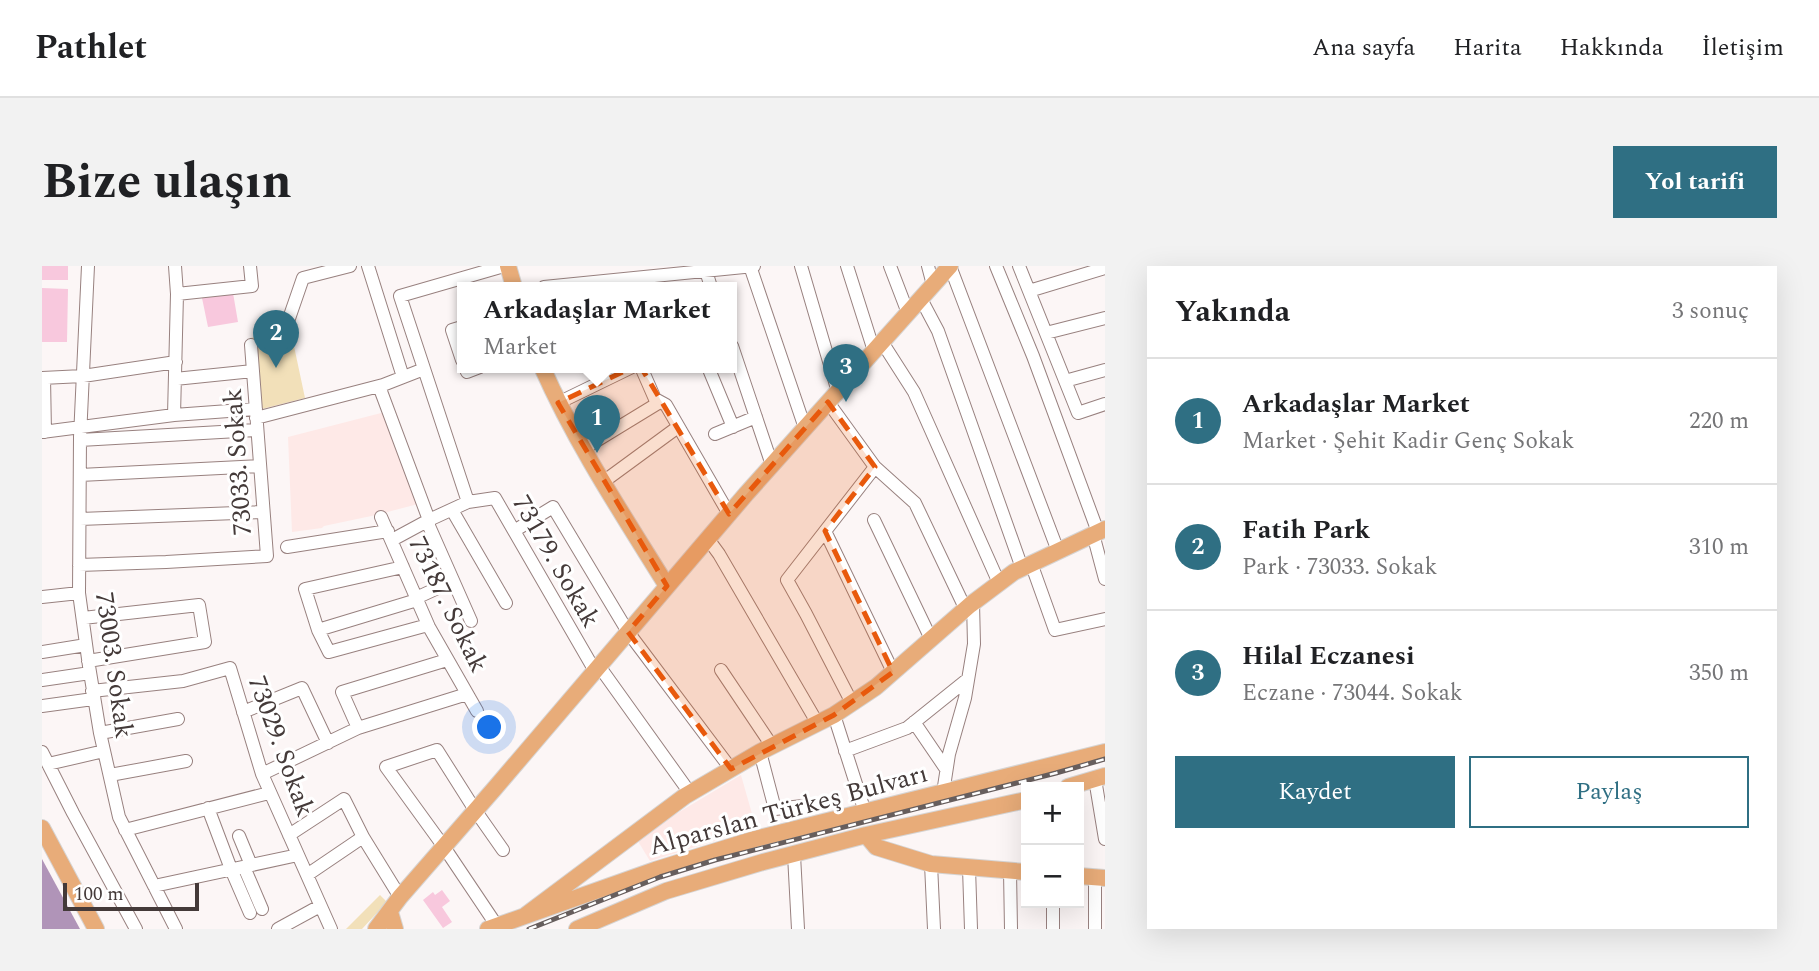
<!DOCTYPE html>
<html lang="tr">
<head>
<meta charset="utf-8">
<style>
	:root { --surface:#fff; --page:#f2f2f2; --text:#202124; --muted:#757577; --line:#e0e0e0; --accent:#2f6f83 }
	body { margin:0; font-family:Spectral,serif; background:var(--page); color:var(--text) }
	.controls { position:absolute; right:21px; bottom:21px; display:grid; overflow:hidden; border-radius:0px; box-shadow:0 7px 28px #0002 }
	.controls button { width:63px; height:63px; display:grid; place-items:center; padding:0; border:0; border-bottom:2px solid var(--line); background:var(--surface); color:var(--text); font:35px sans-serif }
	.scale { position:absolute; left:21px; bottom:18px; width:136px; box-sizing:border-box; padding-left:7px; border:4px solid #443a39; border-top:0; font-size:19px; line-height:24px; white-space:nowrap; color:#443a39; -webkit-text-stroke:5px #fff; paint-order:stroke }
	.you { position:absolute; left:448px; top:462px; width:24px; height:24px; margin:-18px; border:5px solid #fff; border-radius:50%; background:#1a73e8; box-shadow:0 0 0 10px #1a73e833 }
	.badge { display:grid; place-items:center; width:46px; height:46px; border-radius:50%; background:var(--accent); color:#fff; font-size:23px; font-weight:700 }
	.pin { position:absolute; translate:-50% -58px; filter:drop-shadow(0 2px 4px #0008) }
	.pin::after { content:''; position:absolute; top:37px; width:24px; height:21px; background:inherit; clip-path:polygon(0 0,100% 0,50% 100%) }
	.popup { position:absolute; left:415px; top:16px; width:280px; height:91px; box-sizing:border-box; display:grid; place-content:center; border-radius:0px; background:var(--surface); filter:drop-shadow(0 2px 5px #0005); font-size:23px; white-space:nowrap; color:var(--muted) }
	.popup b { font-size:26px; color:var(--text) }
	.popup::after { content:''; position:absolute; left:50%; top:100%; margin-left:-14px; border:14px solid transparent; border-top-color:var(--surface) }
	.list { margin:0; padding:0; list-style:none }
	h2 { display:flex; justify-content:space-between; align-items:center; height:91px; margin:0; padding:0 28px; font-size:30px }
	h2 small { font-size:23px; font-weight:400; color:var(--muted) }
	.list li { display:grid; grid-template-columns:46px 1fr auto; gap:21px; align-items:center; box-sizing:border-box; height:126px; padding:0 28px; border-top:2px solid var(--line) }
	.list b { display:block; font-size:26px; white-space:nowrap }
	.list p { margin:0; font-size:23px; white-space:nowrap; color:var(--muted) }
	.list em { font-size:23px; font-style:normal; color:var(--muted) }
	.actions { display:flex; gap:14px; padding:21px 28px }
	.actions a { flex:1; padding:16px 0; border:2px solid var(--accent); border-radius:0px; text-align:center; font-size:24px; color:var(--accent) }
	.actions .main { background:var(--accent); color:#fff }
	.map { position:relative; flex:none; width:1063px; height:663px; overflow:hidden; border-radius:0px }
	header { display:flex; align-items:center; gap:42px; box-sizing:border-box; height:98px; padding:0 35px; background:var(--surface); border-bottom:2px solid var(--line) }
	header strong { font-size:33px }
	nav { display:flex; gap:38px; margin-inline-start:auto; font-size:24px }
	.intro { display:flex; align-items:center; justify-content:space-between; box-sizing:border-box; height:168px; padding:0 42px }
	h1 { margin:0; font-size:49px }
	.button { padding:18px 32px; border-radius:0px; background:var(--accent); color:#fff; font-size:24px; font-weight:700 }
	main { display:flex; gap:42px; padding:0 42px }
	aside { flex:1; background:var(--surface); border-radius:0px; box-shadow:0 7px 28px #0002 }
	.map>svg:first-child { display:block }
	.built { fill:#fee9e7 }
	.green { fill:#f2e0b9 }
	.water { fill:#b094b8 }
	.building { fill:#f8c8dd }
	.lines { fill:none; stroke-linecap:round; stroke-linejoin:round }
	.minor-casing { stroke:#98817f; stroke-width:14 }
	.major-casing { stroke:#d6d4d3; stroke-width:18 }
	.minor { stroke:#fff; stroke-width:12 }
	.major { stroke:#e8ac79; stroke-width:16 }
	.rail-casing { stroke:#675e5d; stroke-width:5 }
	.rail { stroke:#fff; stroke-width:2.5; stroke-dasharray:8; stroke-linecap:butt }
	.marked { fill:#e8590c; fill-opacity:0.2; stroke:#e8590c; stroke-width:5; stroke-dasharray:14 9; stroke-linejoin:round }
	.labels { text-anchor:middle; stroke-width:6; stroke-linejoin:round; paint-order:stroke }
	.street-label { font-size:26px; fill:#443a39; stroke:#fff }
</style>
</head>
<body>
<header>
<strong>Pathlet</strong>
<nav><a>Ana sayfa</a><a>Harita</a><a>Hakkında</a><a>İletişim</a></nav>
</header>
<div class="intro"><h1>Bize ulaşın</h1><a class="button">Yol tarifi</a></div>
<main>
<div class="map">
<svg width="1063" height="663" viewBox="0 0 1063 663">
	<rect width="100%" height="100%" fill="#fcf6f6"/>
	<path class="built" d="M343 146 376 238 334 249 282 260 280 262 250 266 246 171Z
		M699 509 714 562 608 595 594 572Z"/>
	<path class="green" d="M249 66 263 132 216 144 208 72Z
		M338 629 345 636 320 663H304Z"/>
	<path class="water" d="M0 593 38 663H0Z"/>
	<path class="building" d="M0 0H26V14H0Z
		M0 22 26 23 25 76H0Z
		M191 27 196 56 166 61 160 32Z
		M400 624 408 635 400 641 410 656 401 662 381 634 391 626 393 629Z"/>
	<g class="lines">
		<g class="minor-casing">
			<path id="minor" d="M46 0 38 171 37 327 47 400 58 467 77 551 134 663
				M326 0 361 111
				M708 0 763 162
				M759 0 796 126
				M805 0 832 85
				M848 0 866 47
				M886 0 891 19
				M908 0 1016 285
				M954 0 991 90 1056 266
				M977 0 1036 147 1063 138
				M664 5 669 21
				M502 21 712 0
				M987 25 1063 2
				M135 28 210 20 208 0
				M879 33 896 65 980 302
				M420 61 410 64 420 94
				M242 67 261 12 308 0
				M1004 67 1063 52
				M840 76 872 126 957 317
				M690 80 730 199
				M423 101 425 106 438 101
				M599 101 613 133 624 139 687 248
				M666 101 691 161
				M0 112 41 110 134 96
				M2 112 3 166
				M133 113 211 105
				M1023 115 1063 104
				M337 120 387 254V260L429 355
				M786 136 833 201 745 314 764 348 810 437
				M516 137 590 101
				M132 149 214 143
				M214 152 341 119 382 103
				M0 166 132 149 135 28 133 0
				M673 168 714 151
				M38 174 215 164
				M541 183 618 136
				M833 201 873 237 924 344
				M38 209 218 200
				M561 216 636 161
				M426 236 358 30 462 0
				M410 244 464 337
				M339 251 387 361 435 445
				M38 253 221 246
				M832 254 889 373
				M472 265 511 241 586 366 689 503
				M783 265 851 406
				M1051 268 1063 313
				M666 273 677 288 776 458
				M350 274 387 254 426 236 453 232 553 405
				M245 281 346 265
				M989 297 1013 364 1063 353
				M37 299 124 296 225 290 209 79
				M361 301 263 323 276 364 287 386 386 359
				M0 331 37 327
				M374 332 411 315
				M41 352 157 339 163 376 46 395
				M276 364 375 334
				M0 386 44 379
				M557 400 648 527
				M679 404 730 480
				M0 414 48 407
				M50 425 141 415 188 402 220 508 289 663
				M0 440 51 433
				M201 446 260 422 286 477
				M792 449 823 546
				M872 456 904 503
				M316 462 300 426 405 394
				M58 467 136 453
				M803 485 865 462 926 413
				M0 486 31 547 94 663
				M718 486 733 543 770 539
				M6 498 62 485
				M220 508 316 462 425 428
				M68 509 144 495
				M1053 513 1063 573
				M901 527 907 488 923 432 932 378 931 337
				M166 542 189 603 208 647
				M83 564 227 527
				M247 569 302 533 321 571 358 631
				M197 570 209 599
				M752 589 756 663
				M889 598 892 663
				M202 601 220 643
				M927 602 929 663
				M968 605 969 663
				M265 609 321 571
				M112 620 256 589
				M455 660 402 581 344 501 395 484 433 544 461 584
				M236 663 278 640
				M1011 663V637
				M1053 663V611"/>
		</g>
		<g class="major-casing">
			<path id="major" d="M466 0 472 21
				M500 101C534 178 581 249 625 320
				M1026 521 1063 510
				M0 562 54 663
				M824 569 834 581 889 598 984 606
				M1037 610 1063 612
				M348 646 353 663
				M484 649 643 530 718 486 792 449 834 421 928 339 972 306 1063 263
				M334 663 358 631 453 522 704 228 908 0
				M446 663 613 604 713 573 1063 486
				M535 663 624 625 721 596 824 569 984 534"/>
		</g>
		<use href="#minor" class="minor"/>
		<use href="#major" class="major"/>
		<g class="rail-casing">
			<path id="rail" d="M487 663 618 611 673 594 1014 507 1063 493"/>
		</g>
		<use href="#rail" class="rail"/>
	</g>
	<path class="marked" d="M597 98 687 248 786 136 833 201 783 265 851 406 792 449 689 503 586 366 625 320 516 137Z"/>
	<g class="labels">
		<g class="street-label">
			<text transform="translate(195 196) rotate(-94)" y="9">73033. Sokak</text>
			<text transform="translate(515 295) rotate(60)" y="9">73179. Sokak</text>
			<text transform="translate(407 338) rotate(64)" y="9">73187. Sokak</text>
			<text transform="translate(73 399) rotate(82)" y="9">73003. Sokak</text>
			<text transform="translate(240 480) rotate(70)" y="9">73029. Sokak</text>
			<text transform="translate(746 543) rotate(-15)" y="9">Alparslan Türkeş Bulvarı</text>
		</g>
	</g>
</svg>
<div class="controls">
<button>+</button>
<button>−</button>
</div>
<div class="scale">100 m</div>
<div class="you"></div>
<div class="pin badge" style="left:555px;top:187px">1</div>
<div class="popup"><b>Arkadaşlar Market</b>Market</div>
<div class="pin badge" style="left:234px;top:102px">2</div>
<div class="pin badge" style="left:804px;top:136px">3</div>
</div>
<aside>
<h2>Yakında<small>3 sonuç</small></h2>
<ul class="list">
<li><span class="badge">1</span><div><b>Arkadaşlar Market</b><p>Market · Şehit Kadir Genç Sokak</p></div><em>220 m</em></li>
<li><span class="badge">2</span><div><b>Fatih Park</b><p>Park · 73033. Sokak</p></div><em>310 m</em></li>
<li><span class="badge">3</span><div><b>Hilal Eczanesi</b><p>Eczane · 73044. Sokak</p></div><em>350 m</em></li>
</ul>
<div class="actions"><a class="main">Kaydet</a><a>Paylaş</a></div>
</aside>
</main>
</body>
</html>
